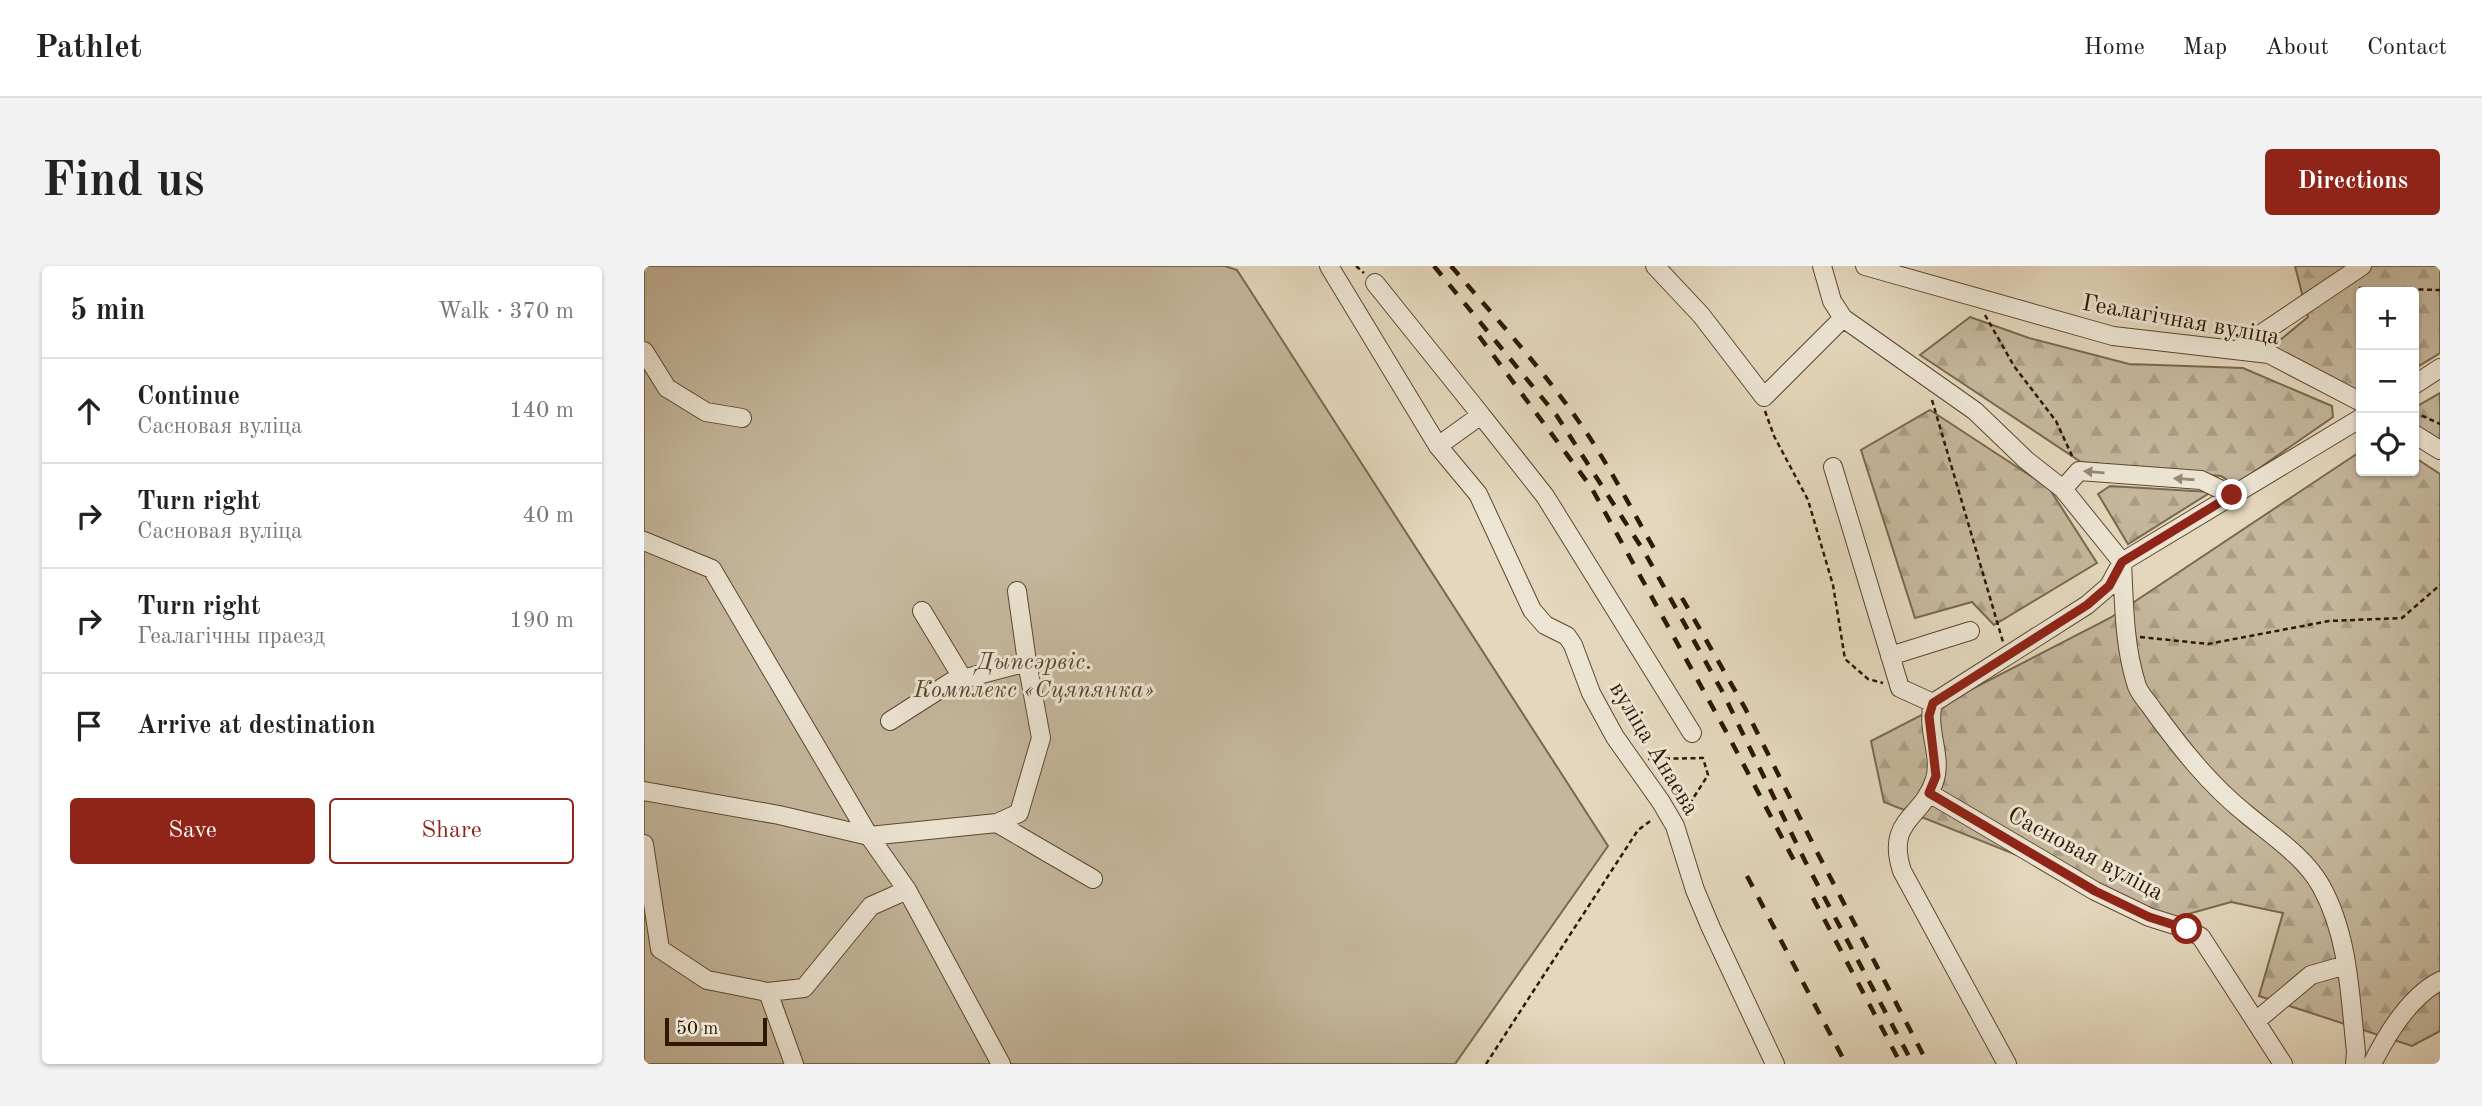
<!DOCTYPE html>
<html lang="en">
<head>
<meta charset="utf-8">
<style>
	:root { --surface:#fff; --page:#f2f2f2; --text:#222; --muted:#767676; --line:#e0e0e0; --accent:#8f2418 }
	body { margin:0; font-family:"Old Standard TT",serif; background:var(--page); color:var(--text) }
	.controls { position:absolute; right:21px; top:21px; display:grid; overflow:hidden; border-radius:7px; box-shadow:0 2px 5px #0004 }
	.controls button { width:63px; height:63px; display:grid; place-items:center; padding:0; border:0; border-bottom:2px solid var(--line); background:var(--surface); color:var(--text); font:35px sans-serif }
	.scale { position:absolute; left:21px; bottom:18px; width:102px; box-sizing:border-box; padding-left:7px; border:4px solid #2e1800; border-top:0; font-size:19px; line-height:24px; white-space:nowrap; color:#2e1800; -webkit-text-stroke:5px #ede5d4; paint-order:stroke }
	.stop { position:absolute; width:21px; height:21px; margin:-16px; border:5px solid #8f2418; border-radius:50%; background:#fff }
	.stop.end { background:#8f2418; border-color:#fff; box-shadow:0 2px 7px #0008 }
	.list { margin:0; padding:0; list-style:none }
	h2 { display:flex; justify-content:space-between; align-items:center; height:91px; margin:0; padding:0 28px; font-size:30px }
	h2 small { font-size:23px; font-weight:400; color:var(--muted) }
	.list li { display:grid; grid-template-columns:46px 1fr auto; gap:21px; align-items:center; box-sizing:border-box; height:105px; padding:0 28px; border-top:2px solid var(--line) }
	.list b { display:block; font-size:26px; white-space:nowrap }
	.list p { margin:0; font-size:23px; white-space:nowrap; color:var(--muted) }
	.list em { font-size:23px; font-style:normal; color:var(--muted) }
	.actions { display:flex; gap:14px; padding:21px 28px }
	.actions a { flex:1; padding:16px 0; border:2px solid var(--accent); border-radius:7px; text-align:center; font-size:24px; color:var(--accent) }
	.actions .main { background:var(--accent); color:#fff }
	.icon { flex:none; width:38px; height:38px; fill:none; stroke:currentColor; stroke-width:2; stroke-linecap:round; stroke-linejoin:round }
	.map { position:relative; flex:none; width:1796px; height:798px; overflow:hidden; border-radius:7px }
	header { display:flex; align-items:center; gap:42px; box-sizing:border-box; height:98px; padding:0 35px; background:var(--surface); border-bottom:2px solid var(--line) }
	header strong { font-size:33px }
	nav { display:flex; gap:38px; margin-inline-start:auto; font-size:24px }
	.intro { display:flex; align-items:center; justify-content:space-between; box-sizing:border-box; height:168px; padding:0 42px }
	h1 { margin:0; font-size:49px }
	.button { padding:18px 32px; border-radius:7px; background:var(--accent); color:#fff; font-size:24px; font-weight:700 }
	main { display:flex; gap:42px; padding:0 42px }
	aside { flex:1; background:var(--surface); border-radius:7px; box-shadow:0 2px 5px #0004 }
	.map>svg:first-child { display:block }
	.forest { fill:url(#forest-firs); stroke:#7a684e; stroke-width:2 }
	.green { fill:#c5b79d; stroke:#7a684e; stroke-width:2 }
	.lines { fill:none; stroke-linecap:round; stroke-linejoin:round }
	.minor-casing { stroke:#5c482f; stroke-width:20 }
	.path { stroke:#2e1800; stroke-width:2.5; stroke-dasharray:5 3.5; stroke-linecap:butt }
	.minor { stroke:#ede5d4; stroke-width:18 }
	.rail { stroke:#2e1800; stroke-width:4.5; stroke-dasharray:12 12; stroke-linecap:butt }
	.oneway { fill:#978975 }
	.route { stroke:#8f2418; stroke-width:9 }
	.labels { text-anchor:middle; stroke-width:6; stroke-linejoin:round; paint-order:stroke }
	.street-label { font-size:24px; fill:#2e1800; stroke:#ede5d4 }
	.park-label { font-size:24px; font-style:italic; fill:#5b482f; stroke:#ede5d4 }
</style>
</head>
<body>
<header>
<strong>Pathlet</strong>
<nav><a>Home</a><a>Map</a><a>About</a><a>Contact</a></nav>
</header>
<div class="intro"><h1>Find us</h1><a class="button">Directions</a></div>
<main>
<aside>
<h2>5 min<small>Walk · 370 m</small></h2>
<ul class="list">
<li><svg class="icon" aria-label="ahead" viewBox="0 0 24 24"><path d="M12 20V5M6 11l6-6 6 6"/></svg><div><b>Continue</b><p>Сасновая вуліца</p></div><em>140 m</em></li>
<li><svg class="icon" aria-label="right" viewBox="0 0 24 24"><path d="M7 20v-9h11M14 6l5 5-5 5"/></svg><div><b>Turn right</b><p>Сасновая вуліца</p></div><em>40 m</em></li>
<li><svg class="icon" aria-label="right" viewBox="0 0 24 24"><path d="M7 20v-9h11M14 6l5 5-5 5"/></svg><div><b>Turn right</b><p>Геалагічны праезд</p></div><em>190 m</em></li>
<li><svg class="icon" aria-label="arrive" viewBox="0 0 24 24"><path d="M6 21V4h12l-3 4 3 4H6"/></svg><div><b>Arrive at destination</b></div></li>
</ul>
<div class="actions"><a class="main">Save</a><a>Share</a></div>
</aside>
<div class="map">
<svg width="1796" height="798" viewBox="0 0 1796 798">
	<defs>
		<pattern id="forest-firs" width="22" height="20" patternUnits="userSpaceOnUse" patternTransform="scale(1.75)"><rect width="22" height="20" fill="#c5b79d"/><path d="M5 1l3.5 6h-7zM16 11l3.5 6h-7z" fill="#aa9d85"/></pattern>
	</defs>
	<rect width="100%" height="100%" fill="#e4d7bd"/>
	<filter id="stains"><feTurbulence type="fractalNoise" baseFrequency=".00286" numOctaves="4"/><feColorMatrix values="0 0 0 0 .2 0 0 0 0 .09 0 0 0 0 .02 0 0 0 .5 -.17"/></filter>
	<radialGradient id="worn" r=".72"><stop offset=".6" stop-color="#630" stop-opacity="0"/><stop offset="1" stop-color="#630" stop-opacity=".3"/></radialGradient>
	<path class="forest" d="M1651 0H1796V87L1770 103V26H1717V136L1640 98 1613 93 1664 51Z
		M1326 51 1385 72 1485 98 1599 102 1688 140 1689 151 1591 219 1577 210 1437 196 1276 89Z
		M1796 127V179L1770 162V142Z
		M1286 144 1405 222 1453 297 1350 359 1328 336 1271 352 1217 184Z
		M1717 185V205H1770V191L1796 208V765L1768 780 1615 730 1639 647 1587 636 1530 652 1240 536 1227 475 1466 352Z
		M1466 220 1567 226 1484 278 1454 228Z"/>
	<path class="green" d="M0 0H581L593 4 964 580 811 798H0Z"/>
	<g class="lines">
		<g class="minor-casing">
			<path id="minor" d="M685 0 794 180 834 228 888 344 901 359 923 370 929 379 947 427 971 471 1017 536 1031 560 1051 624 1067 662 1131 798
				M1011 0 1057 49 1120 131 1199 52
				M1178 0 1188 35 1199 52 1331 145 1382 194 1419 223 1478 296
				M1221 0 1469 70 1625 88 1717 136
				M731 17 837 149
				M1593 84 1718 0
				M0 85 23 122 62 146 98 152
				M1770 119 1796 102
				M1770 168 1796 184
				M794 180 837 149 901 230 1048 467
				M1189 201 1256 422 1289 437
				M1419 223 1435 205 1557 214 1588 229
				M0 275 68 303 225 570 353 557 449 613
				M1478 296C1480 336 1480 379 1492 417 1494 427 1504 436 1509 444 1536 481 1565 518 1601 547 1627 569 1660 590 1677 620 1705 670 1706 731 1712 786L1711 798
				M278 345 319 413
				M1246 390 1326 365
				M1289 437 1443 339 1465 320 1478 296 1717 152
				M1289 437C1282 463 1298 490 1291 513 1279 553 1241 553 1258 605L1363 798
				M246 455 307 416 383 396 373 325
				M0 525 135 549 225 570 263 624 227 640 160 722 124 726 150 798
				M1285 527 1451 625 1505 651 1543 663 1557 671 1639 798
				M353 557 375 547 397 472 383 396
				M0 578 16 683 63 714 124 726
				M263 624 357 798
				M1612 755 1667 709 1702 699
				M1728 798C1743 768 1765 731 1796 715"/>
		</g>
		<path class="path" d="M712 0 720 7
			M1715 22 1796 24
			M1341 49 1370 100 1412 155 1429 192
			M1288 134 1359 376
			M1121 145 1130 170 1164 234 1189 319 1201 393 1224 413 1239 417
			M1770 146 1796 158
			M1496 371 1564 378 1685 355 1758 352 1796 319
			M1004 493 1059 492 1064 509 1041 545
			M842 798 994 564 1009 553"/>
		<use href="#minor" class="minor"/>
		<path class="rail" d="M790 0 913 150 1001 287 1078 425 1161 595 1269 798
			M807 0C850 50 895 99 933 153 963 195 986 241 1012 286
			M835 70 947 221 1084 469 1155 604
			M1038 332 1101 442 1173 586 1284 798
			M1103 610 1202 798
			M1169 632 1257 798"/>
	</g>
	<defs><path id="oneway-solid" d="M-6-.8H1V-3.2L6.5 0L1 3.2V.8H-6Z" transform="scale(1.75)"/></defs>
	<g class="oneway">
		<use href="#oneway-solid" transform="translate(1450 206) rotate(-175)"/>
		<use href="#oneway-solid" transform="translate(1540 213) rotate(-176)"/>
	</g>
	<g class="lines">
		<path class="route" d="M1543 663 1505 651 1451 625 1285 527 1292 510 1285 450 1289 437 1443 339 1465 320 1478 296 1588 229"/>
	</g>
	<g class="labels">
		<g class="street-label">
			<text transform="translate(1537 53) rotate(10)" y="8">Геалагічная вуліца</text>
			<text transform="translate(1011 482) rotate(59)" y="8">вуліца Анаева</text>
			<text transform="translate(1442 587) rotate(28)" y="8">Сасновая вуліца</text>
		</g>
		<g class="park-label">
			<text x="390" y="403">Дыпсэрвіс.<tspan x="390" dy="28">Комплекс «Сцяпянка»</tspan></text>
		</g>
	</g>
	<rect width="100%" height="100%" filter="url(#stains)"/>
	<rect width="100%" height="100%" fill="url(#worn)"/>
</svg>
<div class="controls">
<button>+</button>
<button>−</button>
<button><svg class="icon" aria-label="locate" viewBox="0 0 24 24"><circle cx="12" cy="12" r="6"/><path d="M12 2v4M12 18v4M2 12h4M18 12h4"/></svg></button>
</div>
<div class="scale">50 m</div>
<div class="stop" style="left:1543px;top:663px"></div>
<div class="stop end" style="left:1588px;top:229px"></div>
</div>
</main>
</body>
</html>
